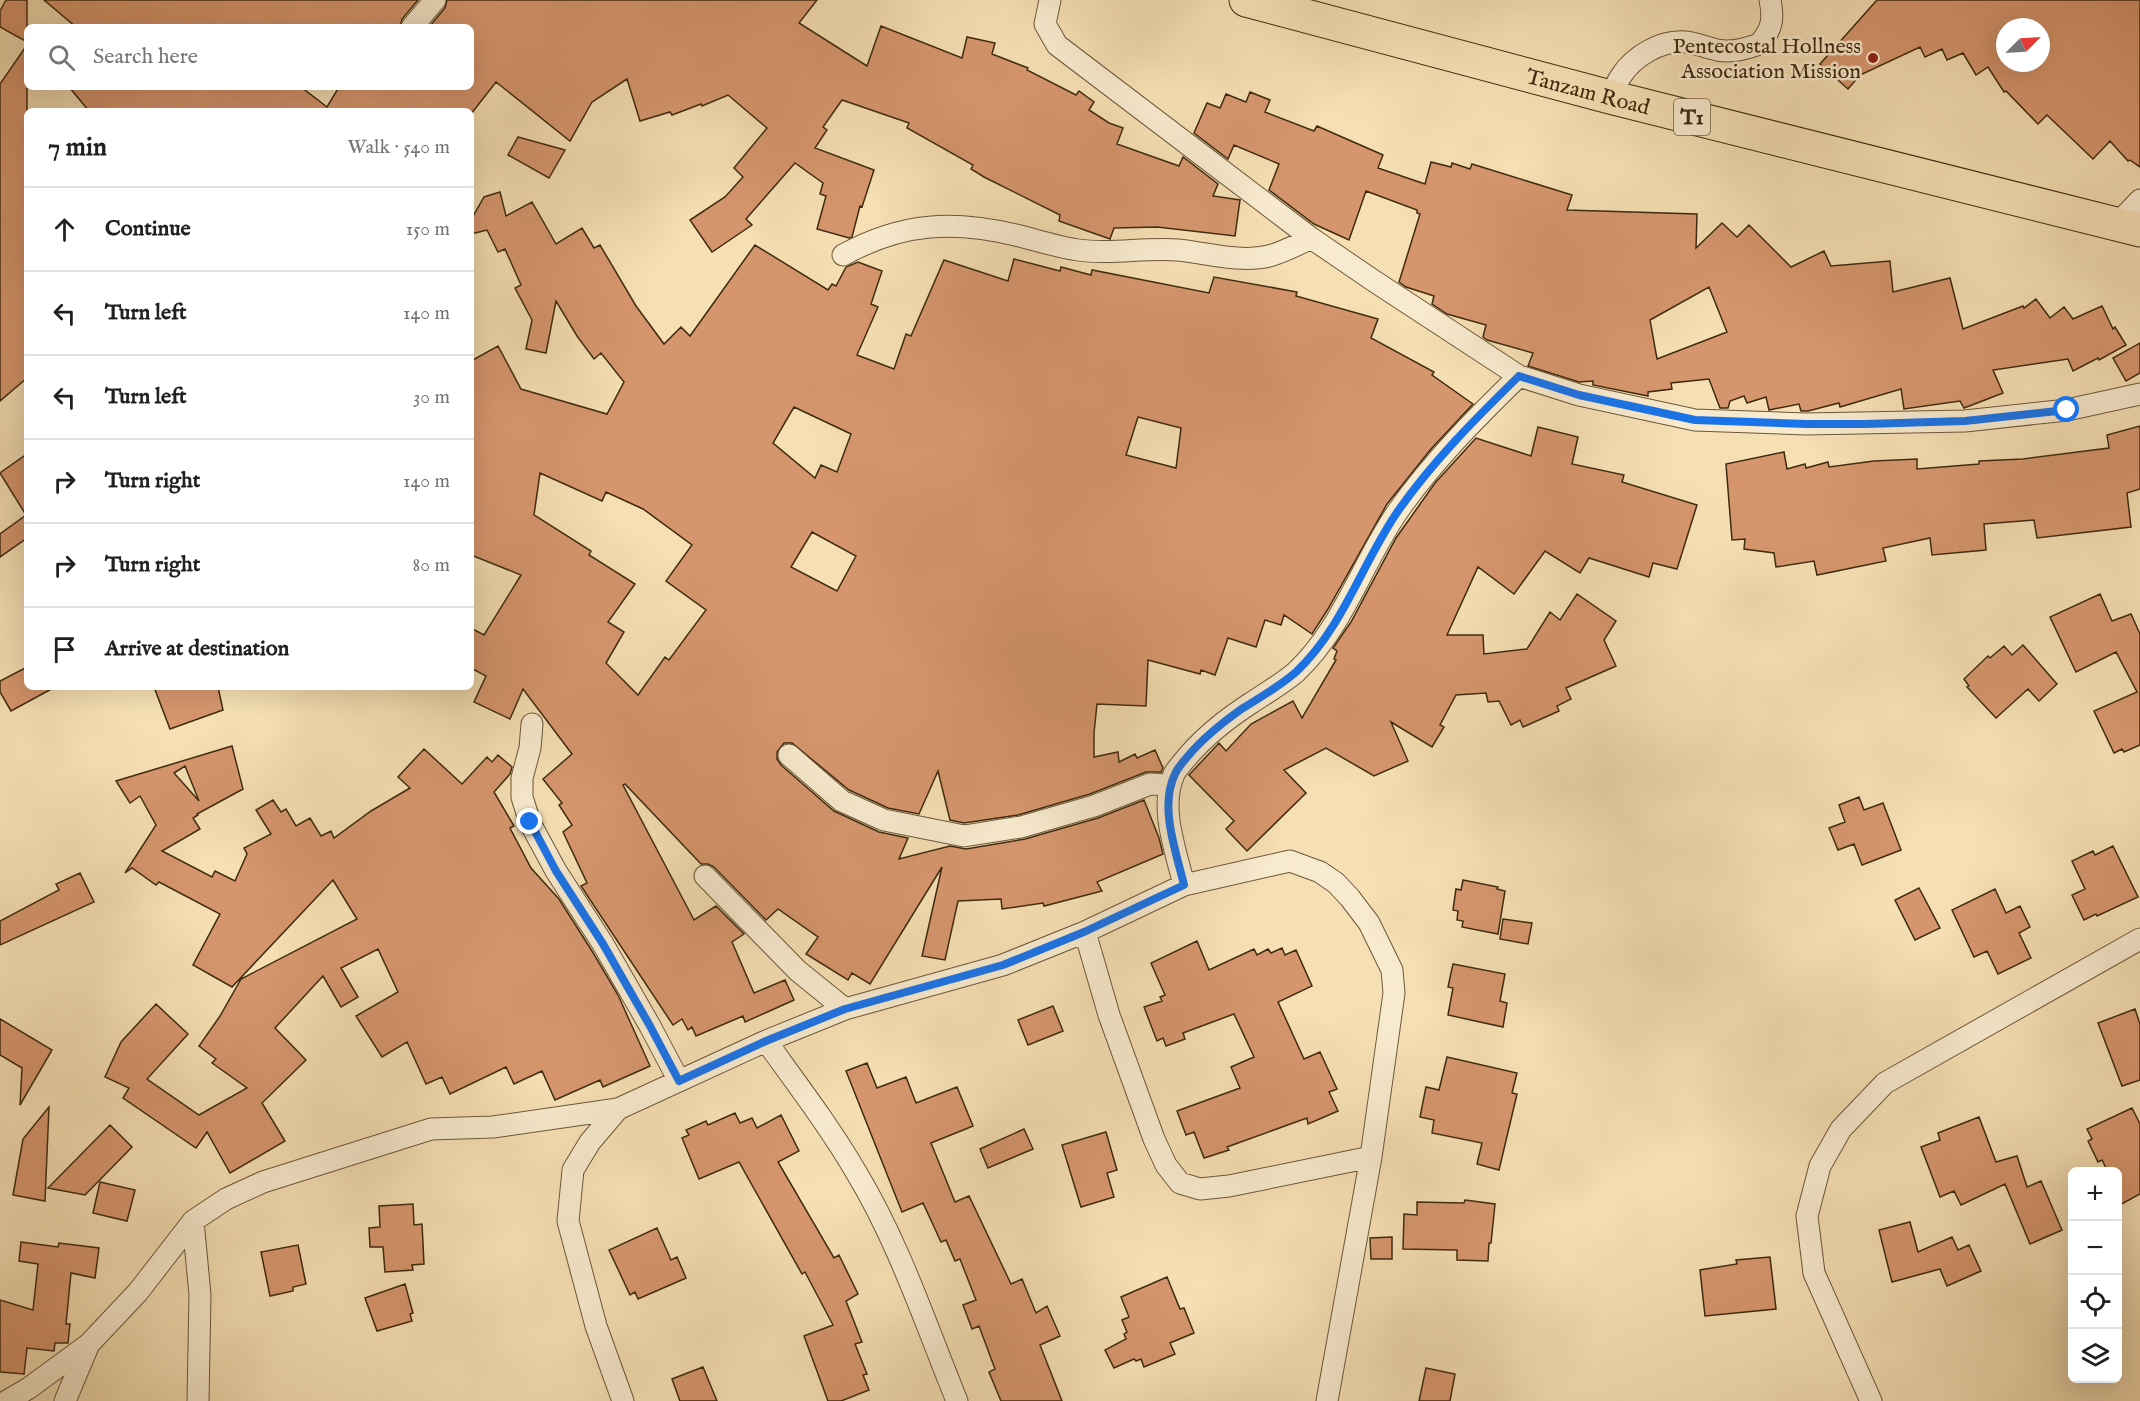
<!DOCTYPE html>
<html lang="en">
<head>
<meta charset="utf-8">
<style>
	:root { --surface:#fff; --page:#f2f2f2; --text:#202124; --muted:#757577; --line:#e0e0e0 }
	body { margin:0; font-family:"IM FELL English",serif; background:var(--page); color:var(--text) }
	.controls { position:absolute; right:18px; bottom:18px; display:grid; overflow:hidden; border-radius:9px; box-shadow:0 6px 24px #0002 }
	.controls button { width:54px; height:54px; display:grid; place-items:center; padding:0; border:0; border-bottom:2px solid var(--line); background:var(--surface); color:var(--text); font:30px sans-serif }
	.compass { position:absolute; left:1996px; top:18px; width:54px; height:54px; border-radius:50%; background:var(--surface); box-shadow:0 6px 24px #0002; rotate:66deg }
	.stop { position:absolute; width:18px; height:18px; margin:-14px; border:4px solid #1a73e8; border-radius:50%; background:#fff }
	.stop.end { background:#1a73e8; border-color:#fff; box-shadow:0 2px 6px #0008 }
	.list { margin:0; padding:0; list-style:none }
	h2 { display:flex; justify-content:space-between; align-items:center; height:78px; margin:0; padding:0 24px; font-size:26px }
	h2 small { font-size:20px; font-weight:400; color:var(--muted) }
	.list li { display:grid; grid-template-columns:39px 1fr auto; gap:18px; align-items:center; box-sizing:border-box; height:84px; padding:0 24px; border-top:2px solid var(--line) }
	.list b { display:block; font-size:22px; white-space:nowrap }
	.list em { font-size:20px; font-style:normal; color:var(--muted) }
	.icon { flex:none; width:33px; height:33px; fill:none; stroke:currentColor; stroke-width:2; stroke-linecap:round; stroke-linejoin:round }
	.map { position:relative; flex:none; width:2140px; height:1401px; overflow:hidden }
	.search { position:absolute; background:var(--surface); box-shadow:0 6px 24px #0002; left:24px; top:24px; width:450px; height:66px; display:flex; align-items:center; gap:15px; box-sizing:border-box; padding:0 21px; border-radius:9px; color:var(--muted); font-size:22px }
	.panel { position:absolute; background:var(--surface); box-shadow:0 6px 24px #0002; left:24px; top:108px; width:450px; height:582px; border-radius:9px }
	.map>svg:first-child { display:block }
	.building { fill:#d6966d; stroke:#3f2a10; stroke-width:1.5; fill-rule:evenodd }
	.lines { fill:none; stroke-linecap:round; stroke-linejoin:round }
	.street-casing { stroke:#6c5739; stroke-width:23 }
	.highway-casing { stroke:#3f2a10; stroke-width:35 }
	.street { stroke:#f8eace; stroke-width:21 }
	.highway { stroke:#f5dfb3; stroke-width:33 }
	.route { stroke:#1a73e8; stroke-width:8 }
	.poi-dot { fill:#8f2418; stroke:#f8eace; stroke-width:2 }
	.labels { text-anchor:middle; stroke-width:5; stroke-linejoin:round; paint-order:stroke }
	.shield { fill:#f8eace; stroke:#766449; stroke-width:1.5 }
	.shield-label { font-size:21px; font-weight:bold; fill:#3f2a10 }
	.poi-label { font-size:22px; fill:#3f2a10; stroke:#f8eace; text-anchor:end }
	.street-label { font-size:22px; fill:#3f2a10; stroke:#f8eace }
</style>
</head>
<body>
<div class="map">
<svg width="2140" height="1401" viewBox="0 0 2140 1401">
	<rect width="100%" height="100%" fill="#f5dfb3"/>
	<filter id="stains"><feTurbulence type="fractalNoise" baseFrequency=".00333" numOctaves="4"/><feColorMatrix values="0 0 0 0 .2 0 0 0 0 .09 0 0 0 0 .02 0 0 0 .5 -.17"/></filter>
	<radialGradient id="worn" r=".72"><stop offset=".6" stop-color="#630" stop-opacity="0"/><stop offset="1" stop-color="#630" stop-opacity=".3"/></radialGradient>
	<path class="building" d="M6 0H27V42L0 27V11Z
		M44 0H418L402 19 400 27H76Z
		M447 0H817L799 23 867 66 881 26 962 58 967 37 995 43 992 54 1028 68 1027 70 1076 95 1079 91 1094 102 1089 110 1109 123 1123 128 1117 144 1179 166 1183 157 1218 184 1213 196 1240 200 1235 236 1157 227 1114 228 1110 239 1059 221 1060 215 984 177 971 169 973 165 907 128 909 123 842 100 823 127 827 130 815 148 874 170 862 207 860 206 852 237 849 238 817 229 826 196 820 194 823 183 795 163 746 219 752 225 712 252 690 220 725 197 743 177 734 168 767 128 728 95 702 106 701 104 672 115 670 112 640 121 627 79 592 102 570 141 496 82 471 114V111H89L69 87H301L327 107 339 87H471V27H429L445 8Z
		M1877 0H2140V167L2130 160 2128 161 2110 141 2093 159 2047 115 2038 124 2006 91 2004 92 1988 67 1976 75 1963 53 1947 60 1942 49 1925 57 1920 47 1860 75 1848 89 1820 64ZM2005 27H2041V63H2005Z
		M27 45V378L0 401V84Z
		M1250 92 1270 100 1265 112 1314 131 1317 126 1383 155 1378 168 1425 184 1431 162 1451 167 1452 163 1470 169 1472 164 1572 195 1567 210 1697 214 1696 248 1722 223 1737 237 1749 225 1791 267 1824 251 1831 266 1890 261 1893 292 1950 278 1963 329 2023 306 2024 308 2036 299 2050 318 2064 307 2073 319 2102 306 2113 329 2115 327 2126 345 2099 360 2098 358 2073 371 2068 359 1993 370 2003 393 1964 408 1960 401 1904 409 1901 389 1840 407 1839 403 1808 411H1801L1799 404 1769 410 1766 397 1747 403 1744 396 1730 401 1728 408H1720L1709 379 1671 383 1672 389 1648 392V396L1593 385V381L1579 382 1528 366 1533 353 1487 340 1483 337 1486 325 1447 314 1432 304 1434 296 1406 287 1399 282 1420 214 1417 213V210L1366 191 1349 240 1314 224 1269 190 1279 164 1234 145 1228 159 1194 133 1207 103 1220 108 1226 94 1246 102ZM1709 287 1727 332 1657 359 1650 320Z
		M518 137 565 150 549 178 508 155Z
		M500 192 506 216 532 202 556 244 582 228 594 248 600 245 636 306 664 344 681 327 690 336 755 245 828 290 832 284 836 286 846 267 858 262 882 271 871 304 878 307 857 355 894 369 906 334 911 336 944 260 1008 281 1014 259 1060 271 1061 267 1091 275 1092 270 1209 293 1214 277 1297 292 1296 296 1378 319 1371 338 1434 372 1432 375 1473 404 1431 449 1387 504 1328 609 1312 634 1284 615 1281 625 1265 620 1256 647 1228 638 1215 675 1201 670 1200 674 1148 660 1146 706 1097 704 1094 733V757L1118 752 1119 762 1135 754 1137 758 1155 750 1163 768 1161 772H1146L1090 794 1018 815 964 823 950 820 938 771 919 814 888 808 849 790 792 743H784L777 752V759L781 765 834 811 879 832 908 838 899 859 950 846 966 849 1025 839 1098 818 1144 800 1159 838 1163 854 1097 882 1102 891 1044 906 1043 903 1002 909 1001 899 958 901 945 960 922 956 942 867 870 984 852 973 848 980 806 954 818 937 778 909 766 920 714 867 708 864H701L625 784 623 785 694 920 716 906 744 934 732 942 754 993 785 980 794 1000 745 1022 743 1016 696 1036 692 1027 688 1030 682 1019 673 1025 581 886 587 883 563 832 572 825 559 805 562 803 543 779 572 754 523 689 510 719 474 702 486 676 471 668V628L484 635 521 575 471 555V361L498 346 521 389 607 414 624 382 601 353 594 359 577 336 556 301 546 353 526 349 532 320 515 288 521 285 505 249 498 252 487 230 471 234V220L484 197ZM794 407 851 434 837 472 821 465 815 478 773 443ZM1138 417 1181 428 1176 468 1126 455ZM540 473 602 501 606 492 643 509 692 545 666 581 706 610 669 660 665 657 638 695 606 663 624 632 608 622 635 584 589 555 591 551 534 515ZM812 532 856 556 837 591 791 567Z
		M2140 343V373L2126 381 2113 358Z
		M2140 426V489L2127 493 2131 527 2037 538 2034 520 1984 524 1986 550 1932 555 1930 538 1883 548 1886 561 1817 575 1814 561 1776 567 1774 553 1744 549 1745 539 1732 540 1726 464 1784 452 1787 469 1805 464 1806 468 1828 462 1829 467 1874 461 1917 459V469L1979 464V461L2023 459 2109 448 2107 435Z
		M1538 427 1578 437 1572 464 1624 475 1622 482 1697 505 1677 569 1653 563 1649 577 1589 558 1580 573 1545 551 1514 594 1478 567 1447 635H1483L1484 654 1527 649 1550 612 1560 620 1577 594 1616 621 1604 640 1616 666 1566 688 1571 699 1557 706 1559 711 1523 727 1520 720 1511 725 1499 701 1488 702 1486 693 1456 695 1440 725 1444 727 1432 747 1391 722 1408 761 1374 776 1326 748 1284 770 1306 793 1247 851 1226 829 1234 821 1189 775 1219 743 1226 751 1251 724 1293 701 1302 718 1336 660 1334 659 1337 651 1333 648 1351 622 1396 538 1435 483 1476 438 1531 456Z
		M27 454V538L0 557V534L26 515 0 473Z
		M2100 594 2112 621 2131 614 2140 634V745L2124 752 2122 749 2114 753 2094 711 2137 692 2116 652 2076 672 2050 617Z
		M2023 645 2057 684 2039 701 2028 689 1996 718 1967 687 1969 686 1964 679 1988 656 1990 658 2004 646 2012 655Z
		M27 667V687H55L11 711 0 692V681Z
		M154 687H218L223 710 170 729Z
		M232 746 243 789 197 814 198 815 193 818 200 829 162 851 212 877 215 871 235 881 247 854 244 848 271 834 256 810 273 800 281 812 286 809 296 826 310 818 321 836 331 831 334 838 371 811 410 788 398 777 424 749 462 784 487 757 492 762 498 755 512 767 510 774 494 792 514 826 510 828 531 868 559 899 592 951 618 995 650 1066 603 1087 600 1080 555 1100 542 1071 514 1084 506 1067 450 1094 442 1077 426 1084 407 1042 382 1057 356 1016 398 992 378 949 341 968 358 997 341 1007 323 976 275 1028 306 1060 262 1103 285 1141 230 1173 207 1132 196 1148 123 1098 129 1088 105 1077 121 1042 156 1004 188 1034 147 1079 199 1115 247 1088 212 1063 216 1059 199 1046 220 1016 241 979 357 919 333 880 232 987 193 965 220 914 159 882 156 885 132 868 125 873 156 825 140 796 130 803 116 781ZM185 766 199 801 174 773Z
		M1859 797 1864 810 1883 803 1901 850 1862 865 1854 844 1838 850 1829 828 1845 822 1839 805Z
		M2113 846 2138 897 2097 916 2096 914 2084 920 2072 895 2085 889 2072 861 2093 851 2095 855Z
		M80 873 94 902 0 945V921L59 890 56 884Z
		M1463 880 1498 887 1497 889 1505 891 1498 934 1462 927 1463 921 1457 920 1458 911 1453 910 1456 889 1461 890Z
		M1919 888 1940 928 1915 940 1895 900Z
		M1995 889 2006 913 2020 906 2030 927 2019 933 2031 958 1998 974 1987 951 1974 957 1952 910Z
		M1503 919 1532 923 1528 944 1500 939Z
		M1197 941 1209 970 1254 949 1257 955 1268 949 1271 953 1282 948 1285 955 1296 950 1312 986 1278 1002 1304 1059 1320 1052 1337 1089 1329 1092 1338 1111 1308 1124 1307 1118 1227 1147 1229 1150 1204 1158 1194 1132 1186 1135 1177 1111 1240 1088 1231 1067 1254 1057 1234 1014 1183 1033 1185 1039 1166 1046 1163 1038 1157 1041 1144 1007 1162 1001 1160 997 1165 995 1151 963Z
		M1453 964 1505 974 1500 1001 1507 1003 1503 1027 1448 1015 1453 988 1448 987Z
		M1053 1006 1063 1031 1028 1045 1018 1020Z
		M2135 1009 2140 1024V1080L2122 1086 2098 1023Z
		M0 1019 52 1050 20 1105 22 1068 0 1055Z
		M1447 1057 1517 1073 1512 1093 1517 1094 1499 1170 1477 1164 1482 1143 1432 1133 1434 1120 1420 1117 1426 1087 1439 1090Z
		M867 1063 877 1088 906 1077 916 1103 957 1087 973 1126 931 1143 955 1202 969 1196 1011 1284 1022 1279 1036 1313 1047 1306 1060 1336 1040 1345 1062 1401H1001L989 1372 995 1369 979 1326 972 1329 963 1305 976 1300 960 1259 955 1261 946 1240 941 1242 923 1203 902 1212 846 1071Z
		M49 1107 45 1201 13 1195 23 1139Z
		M2132 1108 2140 1124V1194L2118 1206V1172H2108L2102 1160 2098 1162 2088 1141 2092 1139 2087 1129Z
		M735 1113 740 1123 752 1118 757 1128 781 1115 799 1151 778 1162 834 1258 839 1255 858 1294 846 1301 862 1342 855 1344 867 1374 863 1375 869 1390 841 1401H828L804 1336 833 1325 805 1272 802 1274 739 1162 699 1179 682 1138 689 1135 686 1130 706 1121 708 1125Z
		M1979 1117 1996 1162 2017 1156 2027 1187 2041 1181 2062 1230 2030 1244 2005 1184 1961 1205 1954 1191 1940 1197 1921 1147 1940 1140 1938 1133Z
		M110 1125 132 1147 85 1195 48 1188Z
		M1024 1129 1033 1149 988 1168 980 1149Z
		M1106 1132 1117 1170 1107 1173 1114 1197 1081 1207 1062 1145Z
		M100 1182 135 1190 127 1221 93 1213Z
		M1465 1200 1495 1204 1491 1243H1489L1488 1261 1457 1260V1250L1403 1249 1404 1214 1417 1215V1202L1464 1203Z
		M413 1204 414 1225 422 1224 424 1264 412 1265 413 1270 385 1272 383 1247H370L369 1228 380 1227 379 1206Z
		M1910 1222 1918 1252 1952 1237 1958 1250 1969 1245 1981 1271 1947 1286 1940 1269 1892 1282 1879 1230Z
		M657 1228 671 1260 677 1257 686 1278 638 1299 635 1292 630 1295 609 1250Z
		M1392 1237V1259H1371L1370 1238Z
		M21 1242 58 1247 59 1243 99 1248 95 1278 71 1273 66 1324H70L68 1343H55L54 1351 27 1348 24 1374 0 1372V1300L33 1310 38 1264 19 1261Z
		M298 1245 306 1284 293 1287V1291L270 1296 261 1252Z
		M1770 1257 1776 1309 1705 1316 1700 1270 1737 1264 1736 1260Z
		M1167 1277 1180 1309 1184 1308 1194 1333 1170 1343 1175 1354 1144 1367 1141 1359 1136 1361 1134 1359 1114 1368 1105 1350 1126 1339 1124 1334 1127 1332 1122 1320 1129 1317 1121 1297Z
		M405 1284 413 1313 410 1314 412 1321 377 1331 365 1298Z
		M703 1367 717 1401H680L672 1379Z
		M1426 1368 1455 1374 1450 1401H1419Z"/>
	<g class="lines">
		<g class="street-casing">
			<path id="street" d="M1050 0 1045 24 1057 45 1311 238 1374 281 1519 376 1579 395 1695 420 1806 424 1965 421 2067 410 2140 394
				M412 27 435 0
				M1610 97C1614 90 1617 82 1621 76 1634 56 1661 40 1685 42 1696 43 1707 48 1717 50 1731 53 1746 49 1759 44 1772 30 1774 19 1770 0
				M2117 224 2140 200
				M843 255C903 222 954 220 1020 236 1039 241 1058 247 1078 250 1111 255 1145 247 1178 250 1207 253 1241 263 1269 256 1284 252 1297 245 1311 238
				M532 724 530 748 522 778V797L530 823 556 871 603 944 650 1026 679 1081
				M789 755 842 801 884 820 964 836 1021 827 1094 806 1150 784 1170 785
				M705 876 798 971 845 1009
				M1184 885C1176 851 1159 808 1174 774 1178 767 1184 761 1188 756 1206 735 1228 718 1251 703 1266 693 1282 684 1296 672 1343 628 1362 563 1398 511 1433 461 1476 418 1519 376
				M1085 932 1109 1015 1154 1139 1166 1165 1180 1183 1200 1189 1229 1186 1371 1157
				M766 1041C797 1084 829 1126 856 1172 899 1243 926 1325 957 1401
				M193 1221 200 1295 198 1401
				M7 1401 29 1388 89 1344 138 1292 193 1221 226 1199 263 1182 431 1129 493 1127 618 1109
				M65 1401 89 1344
				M623 1401 596 1326 568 1221 573 1170 590 1142 618 1109 766 1041 845 1009 1003 965 1085 932 1184 885 1290 861 1320 872 1336 883 1350 898 1369 923 1392 970 1394 993 1371 1157 1327 1401
				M1871 1401 1814 1273 1807 1216 1820 1166 1841 1129 1885 1083 2140 939"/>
		</g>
		<g class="highway-casing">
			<g id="highway">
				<path id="s1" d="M1246 0 1610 97 2140 230"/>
			</g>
		</g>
		<use href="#street" class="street"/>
		<use href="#highway" class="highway"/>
	</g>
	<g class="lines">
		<path class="route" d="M530 822 556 871 603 944 650 1026 679 1081 766 1041 845 1009 1003 965 1084 932 1184 885C1176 851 1159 807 1175 774 1178 767 1184 761 1188 756 1204 737 1223 722 1243 708 1261 697 1280 686 1296 672 1343 628 1362 563 1398 511 1433 461 1476 418 1519 376L1579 395 1695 420 1806 424H1865L1965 421 2067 410"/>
	</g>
	<circle class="poi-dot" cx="1873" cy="58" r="6"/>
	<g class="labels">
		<rect class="shield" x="1674" y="99" width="36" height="36" rx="4.5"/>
		<g class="shield-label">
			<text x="1692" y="124">T1</text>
		</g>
		<g class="poi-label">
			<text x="1861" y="53">Pentecostal Hollness<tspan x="1861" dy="25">Association Mission</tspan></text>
		</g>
		<g class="street-label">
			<text dy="8" stroke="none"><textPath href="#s1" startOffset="354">Tanzam Road</textPath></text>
		</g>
	</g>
	<rect width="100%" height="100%" filter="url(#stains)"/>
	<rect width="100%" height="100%" fill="url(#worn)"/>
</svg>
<div class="controls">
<button>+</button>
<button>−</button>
<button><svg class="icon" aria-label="locate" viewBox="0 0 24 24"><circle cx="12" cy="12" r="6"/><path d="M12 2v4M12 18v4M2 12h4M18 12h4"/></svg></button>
<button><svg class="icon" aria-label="layers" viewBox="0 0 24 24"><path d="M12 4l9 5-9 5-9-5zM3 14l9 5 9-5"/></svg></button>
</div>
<svg class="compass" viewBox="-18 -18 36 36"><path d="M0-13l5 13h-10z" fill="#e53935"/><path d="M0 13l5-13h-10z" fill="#757577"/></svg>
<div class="stop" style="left:2067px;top:410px"></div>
<div class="stop end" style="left:530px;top:822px"></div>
<div class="search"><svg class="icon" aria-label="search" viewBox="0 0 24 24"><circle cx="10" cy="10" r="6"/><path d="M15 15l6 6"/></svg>Search here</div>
<section class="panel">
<h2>7 min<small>Walk · 540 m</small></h2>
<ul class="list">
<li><svg class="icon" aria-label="ahead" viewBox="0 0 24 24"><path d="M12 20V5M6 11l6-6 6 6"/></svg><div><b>Continue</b></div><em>150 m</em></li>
<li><svg class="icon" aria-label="left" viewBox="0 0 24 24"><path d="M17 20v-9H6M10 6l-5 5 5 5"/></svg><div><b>Turn left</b></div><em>140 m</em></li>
<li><svg class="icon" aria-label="left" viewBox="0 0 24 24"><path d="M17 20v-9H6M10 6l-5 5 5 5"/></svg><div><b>Turn left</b></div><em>30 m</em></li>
<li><svg class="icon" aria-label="right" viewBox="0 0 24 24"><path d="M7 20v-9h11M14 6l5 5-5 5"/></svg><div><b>Turn right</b></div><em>140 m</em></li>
<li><svg class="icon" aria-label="right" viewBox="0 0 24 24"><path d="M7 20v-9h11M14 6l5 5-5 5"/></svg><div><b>Turn right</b></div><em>80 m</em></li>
<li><svg class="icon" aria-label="arrive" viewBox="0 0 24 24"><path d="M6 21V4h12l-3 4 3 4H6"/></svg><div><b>Arrive at destination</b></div></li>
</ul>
</section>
</div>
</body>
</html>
